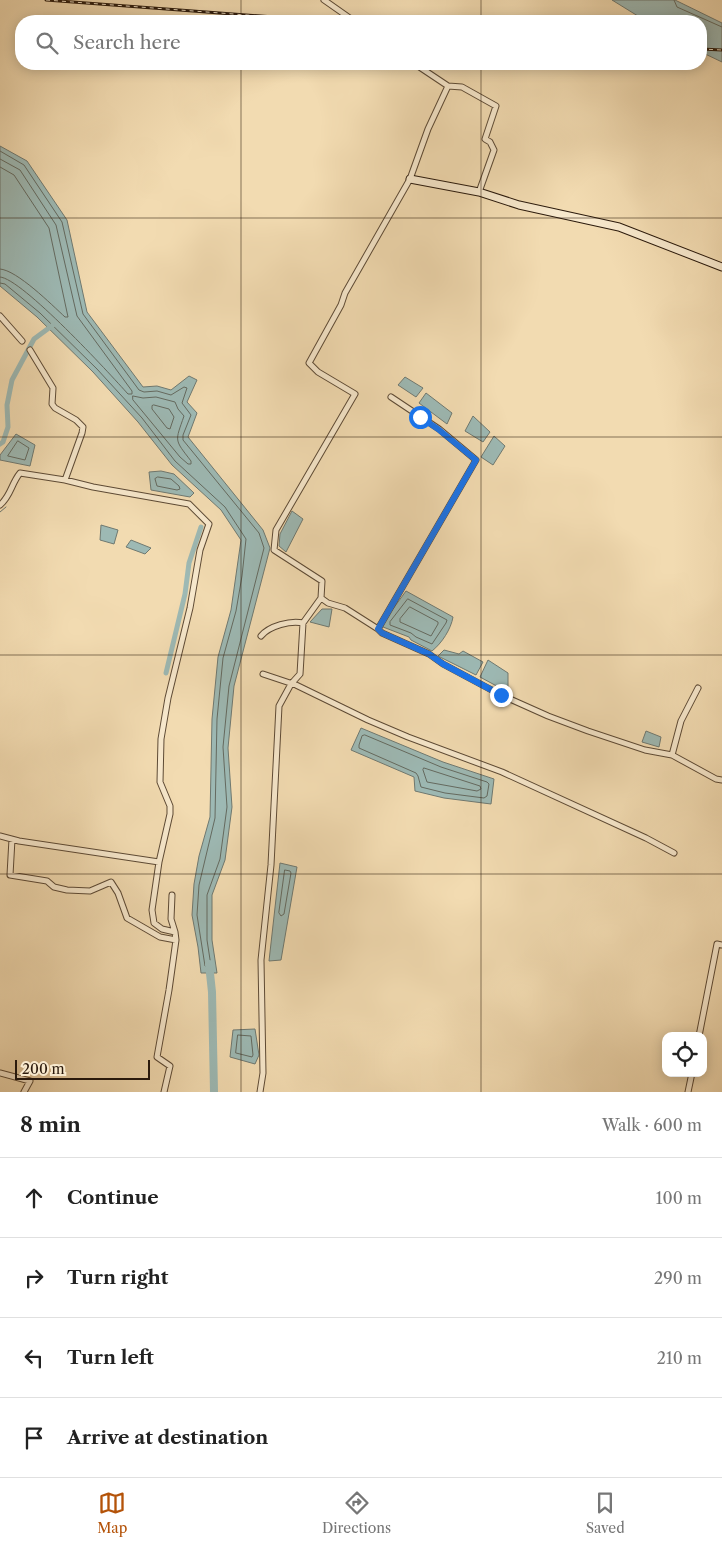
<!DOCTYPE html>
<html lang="en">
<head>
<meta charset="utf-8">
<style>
	:root { --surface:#fff; --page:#f6f6f6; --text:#222; --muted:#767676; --line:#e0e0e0; --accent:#b45309 }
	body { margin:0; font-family:"Libre Caslon Text",serif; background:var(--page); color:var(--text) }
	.controls { position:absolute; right:15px; bottom:15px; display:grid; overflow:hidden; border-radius:10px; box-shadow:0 2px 12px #0003 }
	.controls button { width:45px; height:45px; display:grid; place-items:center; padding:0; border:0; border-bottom:1px solid var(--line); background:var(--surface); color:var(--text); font:25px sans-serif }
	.scale { position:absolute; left:15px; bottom:12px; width:135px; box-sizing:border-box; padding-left:5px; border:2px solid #2b1a0c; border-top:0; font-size:14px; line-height:18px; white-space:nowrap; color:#2b1a0c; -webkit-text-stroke:4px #f7e8cc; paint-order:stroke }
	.stop { position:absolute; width:15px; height:15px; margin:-11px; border:4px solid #1a73e8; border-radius:50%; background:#fff }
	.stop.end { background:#1a73e8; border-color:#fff; box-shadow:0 1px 5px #0008 }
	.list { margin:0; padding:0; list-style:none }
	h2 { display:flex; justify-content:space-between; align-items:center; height:65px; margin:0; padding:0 20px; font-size:21px }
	h2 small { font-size:16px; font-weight:400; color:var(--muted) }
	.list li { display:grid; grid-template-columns:32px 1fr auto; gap:15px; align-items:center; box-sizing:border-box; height:80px; padding:0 20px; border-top:1px solid var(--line) }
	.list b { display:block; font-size:19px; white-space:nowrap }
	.list em { font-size:16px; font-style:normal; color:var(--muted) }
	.icon { flex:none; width:28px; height:28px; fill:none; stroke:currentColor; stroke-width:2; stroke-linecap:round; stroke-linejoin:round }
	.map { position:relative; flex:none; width:722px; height:1092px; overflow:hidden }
	.search { position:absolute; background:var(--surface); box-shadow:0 2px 12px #0003; left:15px; right:15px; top:15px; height:55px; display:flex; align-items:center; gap:12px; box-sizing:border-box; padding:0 18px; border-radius:20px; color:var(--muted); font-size:19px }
	.sheet { height:385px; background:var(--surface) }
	nav { display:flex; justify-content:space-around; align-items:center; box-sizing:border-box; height:70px; border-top:1px solid var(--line); background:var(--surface); font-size:14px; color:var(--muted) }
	nav a { display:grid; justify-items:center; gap:2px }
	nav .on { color:var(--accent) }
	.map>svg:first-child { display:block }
	.water { fill:#9db9b4; stroke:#6f7971 }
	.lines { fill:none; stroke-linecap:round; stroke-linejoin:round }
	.shore { stroke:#646a60; stroke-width:1 }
	.stream { stroke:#6f7971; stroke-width:1 }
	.canal { stroke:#9db9b4; stroke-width:5 }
	.river { stroke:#9db9b4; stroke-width:8 }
	.street-casing { stroke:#5d4a35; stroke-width:7 }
	.secondary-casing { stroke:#2b1a0c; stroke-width:9 }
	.street { stroke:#f7e8cc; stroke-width:5 }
	.secondary { stroke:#f7e8cc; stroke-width:7 }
	.rail-casing { stroke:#2b1a0c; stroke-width:3 }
	.rail { stroke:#f7e8cc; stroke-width:1; stroke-dasharray:4; stroke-linecap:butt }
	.route { stroke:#1a73e8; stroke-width:6 }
	.grid { fill:none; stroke:#2b1a0c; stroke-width:1; stroke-opacity:0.55 }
</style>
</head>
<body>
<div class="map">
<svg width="722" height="1092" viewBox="0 0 722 1092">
	<rect width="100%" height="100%" fill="#f2dbb1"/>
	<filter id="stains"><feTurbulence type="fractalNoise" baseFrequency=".004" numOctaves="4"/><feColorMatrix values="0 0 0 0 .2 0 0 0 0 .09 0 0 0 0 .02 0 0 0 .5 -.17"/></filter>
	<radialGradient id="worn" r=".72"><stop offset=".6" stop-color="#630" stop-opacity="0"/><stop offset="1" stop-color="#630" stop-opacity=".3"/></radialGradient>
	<path class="water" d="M612 0H675L722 23V62L701 52V21H646Z
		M0 146 27 161 67 220 87 312 143 387 157 386 171 390 189 376 197 380 187 402 197 413 188 437 263 530 270 548 234 686 228 748 232 807 225 860 212 895V940L217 973H201L198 947 192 915 194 884 199 856 210 817 212 719 218 657 231 610 241 540 221 510 172 465 138 422 93 372 37 317 0 286Z
		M405 377 423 388 416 397 398 385Z
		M426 393 452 413 447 424 419 403Z
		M473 416 490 432 483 442 465 431Z
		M16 434 35 445 30 466 0 460V455Z
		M494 436 505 446 493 465 481 457Z
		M161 471 174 474 194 493 190 497 151 490 149 472Z
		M292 511 303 519 286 552 279 546 280 534Z
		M101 525 118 530 114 544 100 540Z
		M131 540 151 548 145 554 126 547Z
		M406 591 453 617C451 629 442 643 432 651L411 640 409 637 383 627 382 624Z
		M322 609H332L329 627 310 622Z
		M444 650 459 654 463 651 483 662 476 675 438 656Z
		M488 660 508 673V687L504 690 480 677Z
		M361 728 443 762 494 779 491 804 444 798 415 791 414 777 351 750Z
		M646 731 661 737 659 747 642 742Z
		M280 863 297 867 281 960 269 961Z
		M255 1029 259 1055 255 1064 230 1057 233 1030Z"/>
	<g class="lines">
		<path class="shore" d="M674 0 677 7 722 27
			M0 151 24 165 62 222 83 314 139 390 144 392 157 391 171 395 184 387 187 388 182 403 191 415 183 435V440L259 533 264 548 229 686 223 747 227 807 220 859 207 895V940L211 966 209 968 205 966 197 915 199 885 215 818 217 719 223 658 236 611 242 576 246 539 225 507 175 461 142 418 97 369 40 313 5 284 0 283
			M0 159 20 170 56 225 77 316 132 391V394H128C110 374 22 278 0 277
			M0 167 14 175 49 228 68 317H65C52 305 17 270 0 269
			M133 396 143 398 156 397 175 402 178 409 184 416C175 442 174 439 191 461V464H188L180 457 133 400Z
			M154 405 169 409 174 417 170 429 167 428 152 409V406Z
			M18 441 29 448 25 460 8 456Z
			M158 477 171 479 179 486 180 489 177 490 157 486 155 479Z
			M408 599 447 620 446 623 432 644 416 637 411 633 390 625V622Z
			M410 607 438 622V624L431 636 400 622V619Z
			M365 735 441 767 487 782 489 784 487 796 484 798 445 793 421 787 418 776 416 773 359 748V745L362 736Z
			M424 768 480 786 481 789 477 791 427 782 423 770Z
			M285 870 290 871 291 873 284 914 281 916 279 913Z
			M238 1035 251 1036 253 1055 252 1057 236 1053Z"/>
		<path class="stream" d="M0 512 6 507"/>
		<path class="canal" d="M0 444 3 442 8 427 7 405 12 380 34 339 53 325
			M166 673 185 594 189 563 201 527"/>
		<path class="river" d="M209 964 212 992 214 1092"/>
		<g class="street-casing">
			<path id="street" d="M324 0 354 21
				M448 86 462 87 496 106 485 139 490 142 494 150 479 192
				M0 316 22 341
				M30 350 53 388 52 404 55 408 76 420 83 427 82 433 65 480
				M0 505C11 496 11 484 20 473L65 480 93 487 189 504 209 524 200 550 190 608 168 698 161 739 160 782 170 806V814L159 862
				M321 598 328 603 345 608 378 629 382 633 429 654 443 664 501 695 548 716 588 731 645 750 672 755 716 779 722 780
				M378 629 476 460 439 429 391 397
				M261 636C269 626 291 620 303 623
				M263 674 296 685 368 720 408 737 502 772 646 838 674 853
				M672 755 681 721 698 688
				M0 836 19 841 159 862 152 910 154 923 162 929 175 932 176 940 169 990 157 1057 170 1066 164 1092
				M12 839 10 875 47 881 54 887 67 890 90 891 111 882 118 893 127 918 160 937 176 940
				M172 895 171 919 175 932
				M699 1036 717 944 722 945
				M0 1073 30 1081 24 1092
				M260 1092 263 1073 261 960 271 865 279 706 291 684 300 674 303 623 321 598 322 581 274 550 276 530 355 394 318 372 309 363 341 305 345 293 410 179 428 129 448 86 415 64
				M688 1092 692 1073"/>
		</g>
		<g class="secondary-casing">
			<path id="secondary" d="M410 179 479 192 519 205 619 227 722 267"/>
		</g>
		<use href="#street" class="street"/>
		<use href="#secondary" class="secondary"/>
		<g class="rail-casing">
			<path id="rail" d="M46 0 327 21
				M701 49 722 50"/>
		</g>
		<use href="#rail" class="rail"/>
	</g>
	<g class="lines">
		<path class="route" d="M420 417 438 429 476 460 378 629 382 633 429 654 443 664 501 695"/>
	</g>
	<path class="grid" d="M241 0V21M481 0V21M241 64V1092M481 64V1092M0 218H722M0 437H722M0 655H722M0 874H722"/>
	<rect width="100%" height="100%" filter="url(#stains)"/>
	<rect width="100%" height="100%" fill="url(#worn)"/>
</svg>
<div class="controls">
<button><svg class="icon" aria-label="locate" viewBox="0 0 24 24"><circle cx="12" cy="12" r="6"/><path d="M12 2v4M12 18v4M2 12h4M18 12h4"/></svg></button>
</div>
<div class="scale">200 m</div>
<div class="stop" style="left:420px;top:417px"></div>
<div class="stop end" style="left:501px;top:695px"></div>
<div class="search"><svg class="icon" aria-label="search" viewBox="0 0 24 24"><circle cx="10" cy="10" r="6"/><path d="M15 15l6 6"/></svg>Search here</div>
</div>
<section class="sheet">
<h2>8 min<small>Walk · 600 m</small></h2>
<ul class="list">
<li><svg class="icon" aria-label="ahead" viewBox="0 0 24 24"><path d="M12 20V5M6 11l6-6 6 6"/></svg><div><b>Continue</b></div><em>100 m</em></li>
<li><svg class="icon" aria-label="right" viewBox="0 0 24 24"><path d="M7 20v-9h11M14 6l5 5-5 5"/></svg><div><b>Turn right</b></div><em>290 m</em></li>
<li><svg class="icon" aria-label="left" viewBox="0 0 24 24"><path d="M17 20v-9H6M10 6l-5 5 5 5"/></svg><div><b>Turn left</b></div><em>210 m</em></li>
<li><svg class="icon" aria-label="arrive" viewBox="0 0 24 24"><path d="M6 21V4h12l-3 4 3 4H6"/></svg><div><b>Arrive at destination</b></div></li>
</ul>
</section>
<nav>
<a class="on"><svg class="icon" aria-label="map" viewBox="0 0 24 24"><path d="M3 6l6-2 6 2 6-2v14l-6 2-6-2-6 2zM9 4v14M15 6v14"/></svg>Map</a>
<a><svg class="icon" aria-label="directions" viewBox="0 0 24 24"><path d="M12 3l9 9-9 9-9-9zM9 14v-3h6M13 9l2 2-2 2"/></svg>Directions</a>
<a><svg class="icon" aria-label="saved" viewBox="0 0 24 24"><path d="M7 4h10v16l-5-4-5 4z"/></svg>Saved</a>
</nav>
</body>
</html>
